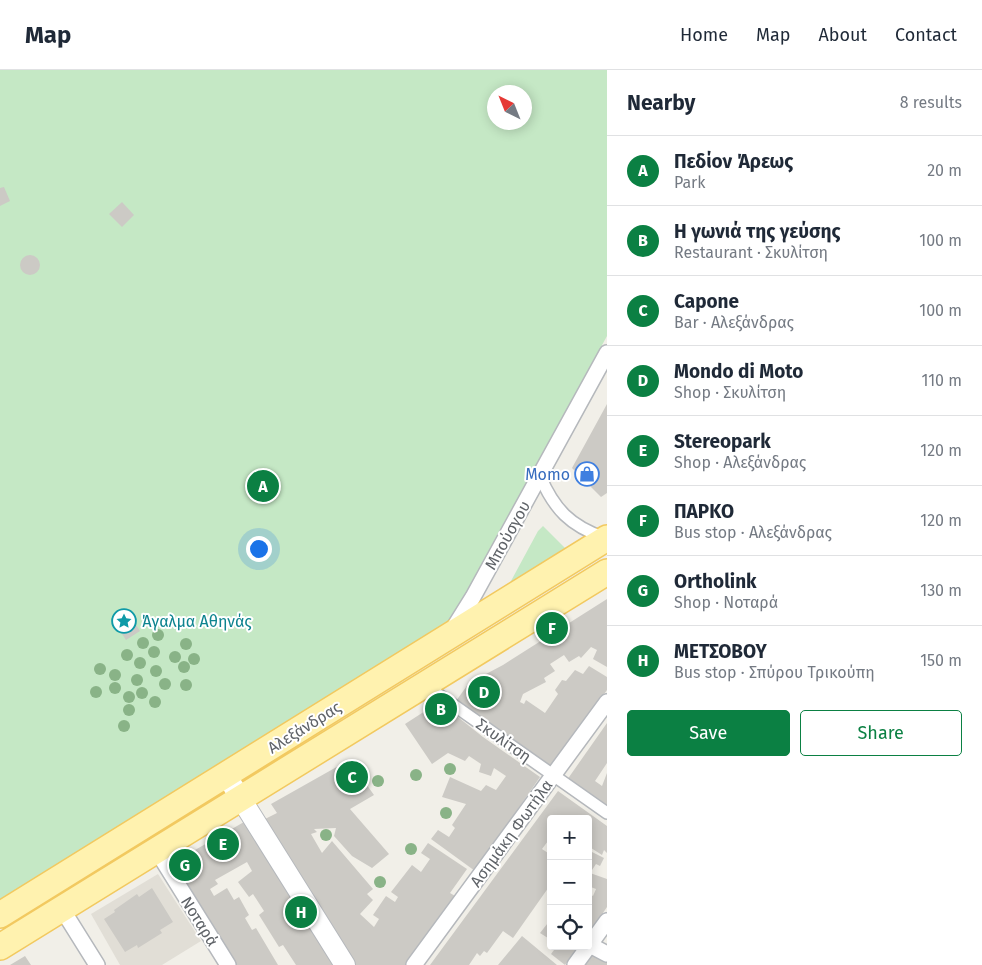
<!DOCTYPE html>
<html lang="en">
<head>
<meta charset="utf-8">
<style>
	:root { --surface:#fff; --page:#f2f2f3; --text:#1f2937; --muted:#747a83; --line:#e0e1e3; --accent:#0b8043 }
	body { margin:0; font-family:"Fira Sans",sans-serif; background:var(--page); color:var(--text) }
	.controls { position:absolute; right:15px; bottom:15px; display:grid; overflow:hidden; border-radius:5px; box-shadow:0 2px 12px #0003 }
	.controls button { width:45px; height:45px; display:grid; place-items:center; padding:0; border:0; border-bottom:1px solid var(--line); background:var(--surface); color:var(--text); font:25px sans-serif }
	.compass { position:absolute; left:487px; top:15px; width:45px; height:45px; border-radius:50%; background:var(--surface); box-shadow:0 2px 12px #0003; rotate:317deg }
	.you { position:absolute; left:258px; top:478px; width:18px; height:18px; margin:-12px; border:4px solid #fff; border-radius:50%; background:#1a73e8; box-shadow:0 0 0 8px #1a73e833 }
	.badge { display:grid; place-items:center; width:32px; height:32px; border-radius:50%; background:var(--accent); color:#fff; font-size:16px; font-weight:700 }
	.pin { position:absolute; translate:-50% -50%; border:2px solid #fff; box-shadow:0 1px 5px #0006 }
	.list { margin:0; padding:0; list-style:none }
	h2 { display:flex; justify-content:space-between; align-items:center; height:65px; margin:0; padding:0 20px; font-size:21px }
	h2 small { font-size:16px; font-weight:400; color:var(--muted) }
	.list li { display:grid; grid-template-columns:32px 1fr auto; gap:15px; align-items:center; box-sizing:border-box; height:70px; padding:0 20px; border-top:1px solid var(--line) }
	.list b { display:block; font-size:19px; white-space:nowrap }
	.list p { margin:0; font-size:16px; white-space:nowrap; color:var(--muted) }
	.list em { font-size:16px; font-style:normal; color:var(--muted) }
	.actions { display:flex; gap:10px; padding:15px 20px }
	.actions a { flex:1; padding:11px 0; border:1px solid var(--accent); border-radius:5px; text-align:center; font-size:18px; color:var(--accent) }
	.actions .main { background:var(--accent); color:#fff }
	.icon { flex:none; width:28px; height:28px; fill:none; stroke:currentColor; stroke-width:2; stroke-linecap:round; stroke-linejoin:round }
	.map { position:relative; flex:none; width:607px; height:895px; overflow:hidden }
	header { display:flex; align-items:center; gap:30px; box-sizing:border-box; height:70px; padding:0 25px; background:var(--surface); border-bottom:1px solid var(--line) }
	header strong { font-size:24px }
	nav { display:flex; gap:28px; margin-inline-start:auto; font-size:18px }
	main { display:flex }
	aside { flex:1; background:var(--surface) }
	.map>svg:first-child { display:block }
	.education { fill:#e1ded6 }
	.green { fill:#c5e8c5; fill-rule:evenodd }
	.building { fill:#cccac5 }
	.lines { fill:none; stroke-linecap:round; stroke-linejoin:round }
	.pedestrian-casing { stroke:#b5b8bc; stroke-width:14 }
	.minor-casing { stroke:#b5b8bc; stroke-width:18 }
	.tertiary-casing { stroke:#b5b8bc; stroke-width:22 }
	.primary-casing { stroke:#f2c960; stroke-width:28 }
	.pedestrian { stroke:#fff; stroke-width:11 }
	.minor { stroke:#fff; stroke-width:15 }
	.tertiary { stroke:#fff; stroke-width:20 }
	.primary { stroke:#fff2af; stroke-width:25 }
	.tree { fill:#89b387 }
	.labels { text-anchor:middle; stroke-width:4; stroke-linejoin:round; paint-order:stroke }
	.shop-label { font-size:16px; fill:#366cbe; stroke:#fff; text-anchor:end }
	.street-label { font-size:16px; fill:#5f6368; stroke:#fff }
	.culture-label { font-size:16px; fill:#0d838f; stroke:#fff; text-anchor:start }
</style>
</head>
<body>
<header>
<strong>Map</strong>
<nav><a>Home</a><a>Map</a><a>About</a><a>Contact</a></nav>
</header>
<main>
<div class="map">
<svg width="607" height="895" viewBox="0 0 607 895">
	<rect width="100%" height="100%" fill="#f1efe8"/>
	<path class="education" d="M158 804 201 871 162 895H120L91 844Z"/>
	<path class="green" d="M0 0H607V266L444 565 0 837ZM494 22H524V52H494Z
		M543 456 568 481 504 524 538 461Z"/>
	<path class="building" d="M4 117 10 131 0 136V118Z
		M122 132 134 145 122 157 109 144Z
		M20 195a10 10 0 1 1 20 0a10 10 0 1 1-20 0Z
		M607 334V423L601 427 572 398Z
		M607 529V597L593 589 597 580 591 577 581 588 579 586 569 592 564 585 550 594 555 601 544 608 546 612 523 624 520 632 524 634 526 630 545 643 558 624 555 620 562 610 566 611 575 600 583 604 589 596 607 607V620L551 697 456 631 469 613 503 595Z
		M129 544 140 561 126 570 115 553Z
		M439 632 483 667 540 707 475 801 431 769 438 760 449 767 455 758 452 755 466 734 442 727 450 707 481 721 486 715 496 720 506 706 494 698 491 706 479 702 481 694 469 686 465 691 448 683 432 694 405 654Z
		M607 653V693L595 711 602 716 607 703V738L567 710Z
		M349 690 374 725 350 739 389 784 372 798 352 786 334 766 336 758 314 759 317 762 311 764 322 783 332 771 373 819 367 824 373 830 360 844 374 857 379 849 373 845 386 826 395 832 398 827 391 822 412 795 421 802 430 789 421 783 428 773 467 799 450 823 455 826 406 895H355L265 749 277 743 271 734Z
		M558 721 607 756V783L604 780 602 785 588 776V749H551V767L542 779 551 785V814L513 868 503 861 487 883 484 881 480 886 477 883 469 895H430Z
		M244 752 270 791 333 895H296L283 875 279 877 259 845 264 841 253 824 249 827 238 812 252 801 247 792 215 810 218 814 210 819 214 826 227 818 234 830 239 827 249 845 245 848 252 860 256 858 278 895H235L174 792Z
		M588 780 604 788 600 796 596 794 590 803 607 809V837L588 865V823L593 826 596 819 588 816Z
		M152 818 173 852 160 860 162 863 138 878 137 875 125 882 104 849 115 842 114 840 137 824 139 827Z
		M551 849V870L540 863Z
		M522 866 557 895H498Z
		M557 876H579L565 895 551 884Z
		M590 881 607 892V895H581Z
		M25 886 31 895H10Z"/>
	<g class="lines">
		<g class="pedestrian-casing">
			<path id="pedestrian" d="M540 406C554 439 570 456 605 468
				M425 615 607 743"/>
		</g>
		<g class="minor-casing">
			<path id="minor" d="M453 559 473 527 607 283
				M157 781 228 895
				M62 839 97 895
				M590 875 607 884
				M414 895 607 632
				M575 895 607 851"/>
		</g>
		<g class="tertiary-casing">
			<path id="tertiary" d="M226 705 345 895"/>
		</g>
		<g class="primary-casing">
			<path id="primary" d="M0 845 607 468
				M0 877 607 502"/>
		</g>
		<use href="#pedestrian" class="pedestrian"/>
		<use href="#minor" class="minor"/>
		<use href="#tertiary" class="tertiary"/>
		<use href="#primary" class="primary"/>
	</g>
	<g class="tree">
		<circle cx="158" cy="565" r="6"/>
		<circle cx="143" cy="573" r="6"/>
		<circle cx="186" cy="574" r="6"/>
		<circle cx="154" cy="582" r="6"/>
		<circle cx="127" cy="585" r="6"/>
		<circle cx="175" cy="587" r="6"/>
		<circle cx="194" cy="589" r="6"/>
		<circle cx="140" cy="593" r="6"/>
		<circle cx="184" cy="597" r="6"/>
		<circle cx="100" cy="599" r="6"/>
		<circle cx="156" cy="601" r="6"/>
		<circle cx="115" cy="605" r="6"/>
		<circle cx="137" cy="610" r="6"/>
		<circle cx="165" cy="614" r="6"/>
		<circle cx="186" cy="615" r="6"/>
		<circle cx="115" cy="618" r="6"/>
		<circle cx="96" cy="622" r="6"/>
		<circle cx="142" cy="623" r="6"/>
		<circle cx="129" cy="627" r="6"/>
		<circle cx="155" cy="632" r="6"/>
		<circle cx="129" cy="640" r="6"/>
		<circle cx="124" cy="656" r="6"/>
		<circle cx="450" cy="699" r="6"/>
		<circle cx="416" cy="705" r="6"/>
		<circle cx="378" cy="711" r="6"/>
		<circle cx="446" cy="743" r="6"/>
		<circle cx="326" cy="765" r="6"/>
		<circle cx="411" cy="779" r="6"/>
		<circle cx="380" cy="812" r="6"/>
	</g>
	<defs>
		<g id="shop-ring" transform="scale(1.25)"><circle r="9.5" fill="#fff" stroke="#3f7fe0" stroke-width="1.5"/><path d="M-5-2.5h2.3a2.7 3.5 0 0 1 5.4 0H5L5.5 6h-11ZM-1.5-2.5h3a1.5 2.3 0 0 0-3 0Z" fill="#3f7fe0"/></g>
		<g id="sight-ring" transform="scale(1.25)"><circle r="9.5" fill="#fff" stroke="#0f9aa8" stroke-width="1.5"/><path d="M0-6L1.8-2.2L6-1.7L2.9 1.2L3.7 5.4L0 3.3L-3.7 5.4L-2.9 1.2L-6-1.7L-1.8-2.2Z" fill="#0f9aa8"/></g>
	</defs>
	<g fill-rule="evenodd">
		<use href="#shop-ring" x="587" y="404"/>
		<use href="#sight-ring" x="124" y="551"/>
	</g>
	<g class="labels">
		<g class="shop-label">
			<text x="570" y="410">Momo</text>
		</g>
		<g class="street-label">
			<text transform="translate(507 465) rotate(-61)" y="6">Μπούσγου</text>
			<text transform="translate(304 657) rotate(-32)" y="6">Αλεξάνδρας</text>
			<text transform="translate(504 670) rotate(35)" y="6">Σκυλίτση</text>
			<text transform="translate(511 763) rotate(-54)" y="6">Ασημάκη Φωτήλα</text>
			<text transform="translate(200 851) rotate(58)" y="6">Νοταρά</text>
		</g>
		<g class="culture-label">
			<text x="142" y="557">Άγαλμα Αθηνάς</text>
		</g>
	</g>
</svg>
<div class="controls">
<button>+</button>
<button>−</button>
<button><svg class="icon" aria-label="locate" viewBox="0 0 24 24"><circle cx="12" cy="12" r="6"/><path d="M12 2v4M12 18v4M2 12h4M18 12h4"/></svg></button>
</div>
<svg class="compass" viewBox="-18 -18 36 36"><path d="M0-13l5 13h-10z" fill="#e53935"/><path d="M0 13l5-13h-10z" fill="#747a83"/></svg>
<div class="you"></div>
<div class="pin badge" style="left:263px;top:416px">A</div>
<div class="pin badge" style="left:441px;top:639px">B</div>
<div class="pin badge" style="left:352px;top:707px">C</div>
<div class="pin badge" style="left:484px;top:622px">D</div>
<div class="pin badge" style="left:223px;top:774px">E</div>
<div class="pin badge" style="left:552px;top:558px">F</div>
<div class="pin badge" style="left:185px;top:795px">G</div>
<div class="pin badge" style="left:301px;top:842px">H</div>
</div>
<aside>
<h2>Nearby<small>8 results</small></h2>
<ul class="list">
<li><span class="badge">A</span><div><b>Πεδίον Άρεως</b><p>Park</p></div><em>20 m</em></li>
<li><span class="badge">B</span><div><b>Η γωνιά της γεύσης</b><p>Restaurant · Σκυλίτση</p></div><em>100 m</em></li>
<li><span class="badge">C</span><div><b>Capone</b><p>Bar · Αλεξάνδρας</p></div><em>100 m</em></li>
<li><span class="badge">D</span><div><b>Mondo di Moto</b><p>Shop · Σκυλίτση</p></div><em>110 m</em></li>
<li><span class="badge">E</span><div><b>Stereopark</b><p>Shop · Αλεξάνδρας</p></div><em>120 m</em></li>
<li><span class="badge">F</span><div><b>ΠΑΡΚΟ</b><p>Bus stop · Αλεξάνδρας</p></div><em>120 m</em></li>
<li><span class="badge">G</span><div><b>Ortholink</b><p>Shop · Νοταρά</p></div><em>130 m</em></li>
<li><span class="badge">H</span><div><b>ΜΕΤΣΟΒΟΥ</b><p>Bus stop · Σπύρου Τρικούπη</p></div><em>150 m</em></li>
</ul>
<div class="actions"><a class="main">Save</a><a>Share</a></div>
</aside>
</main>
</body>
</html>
